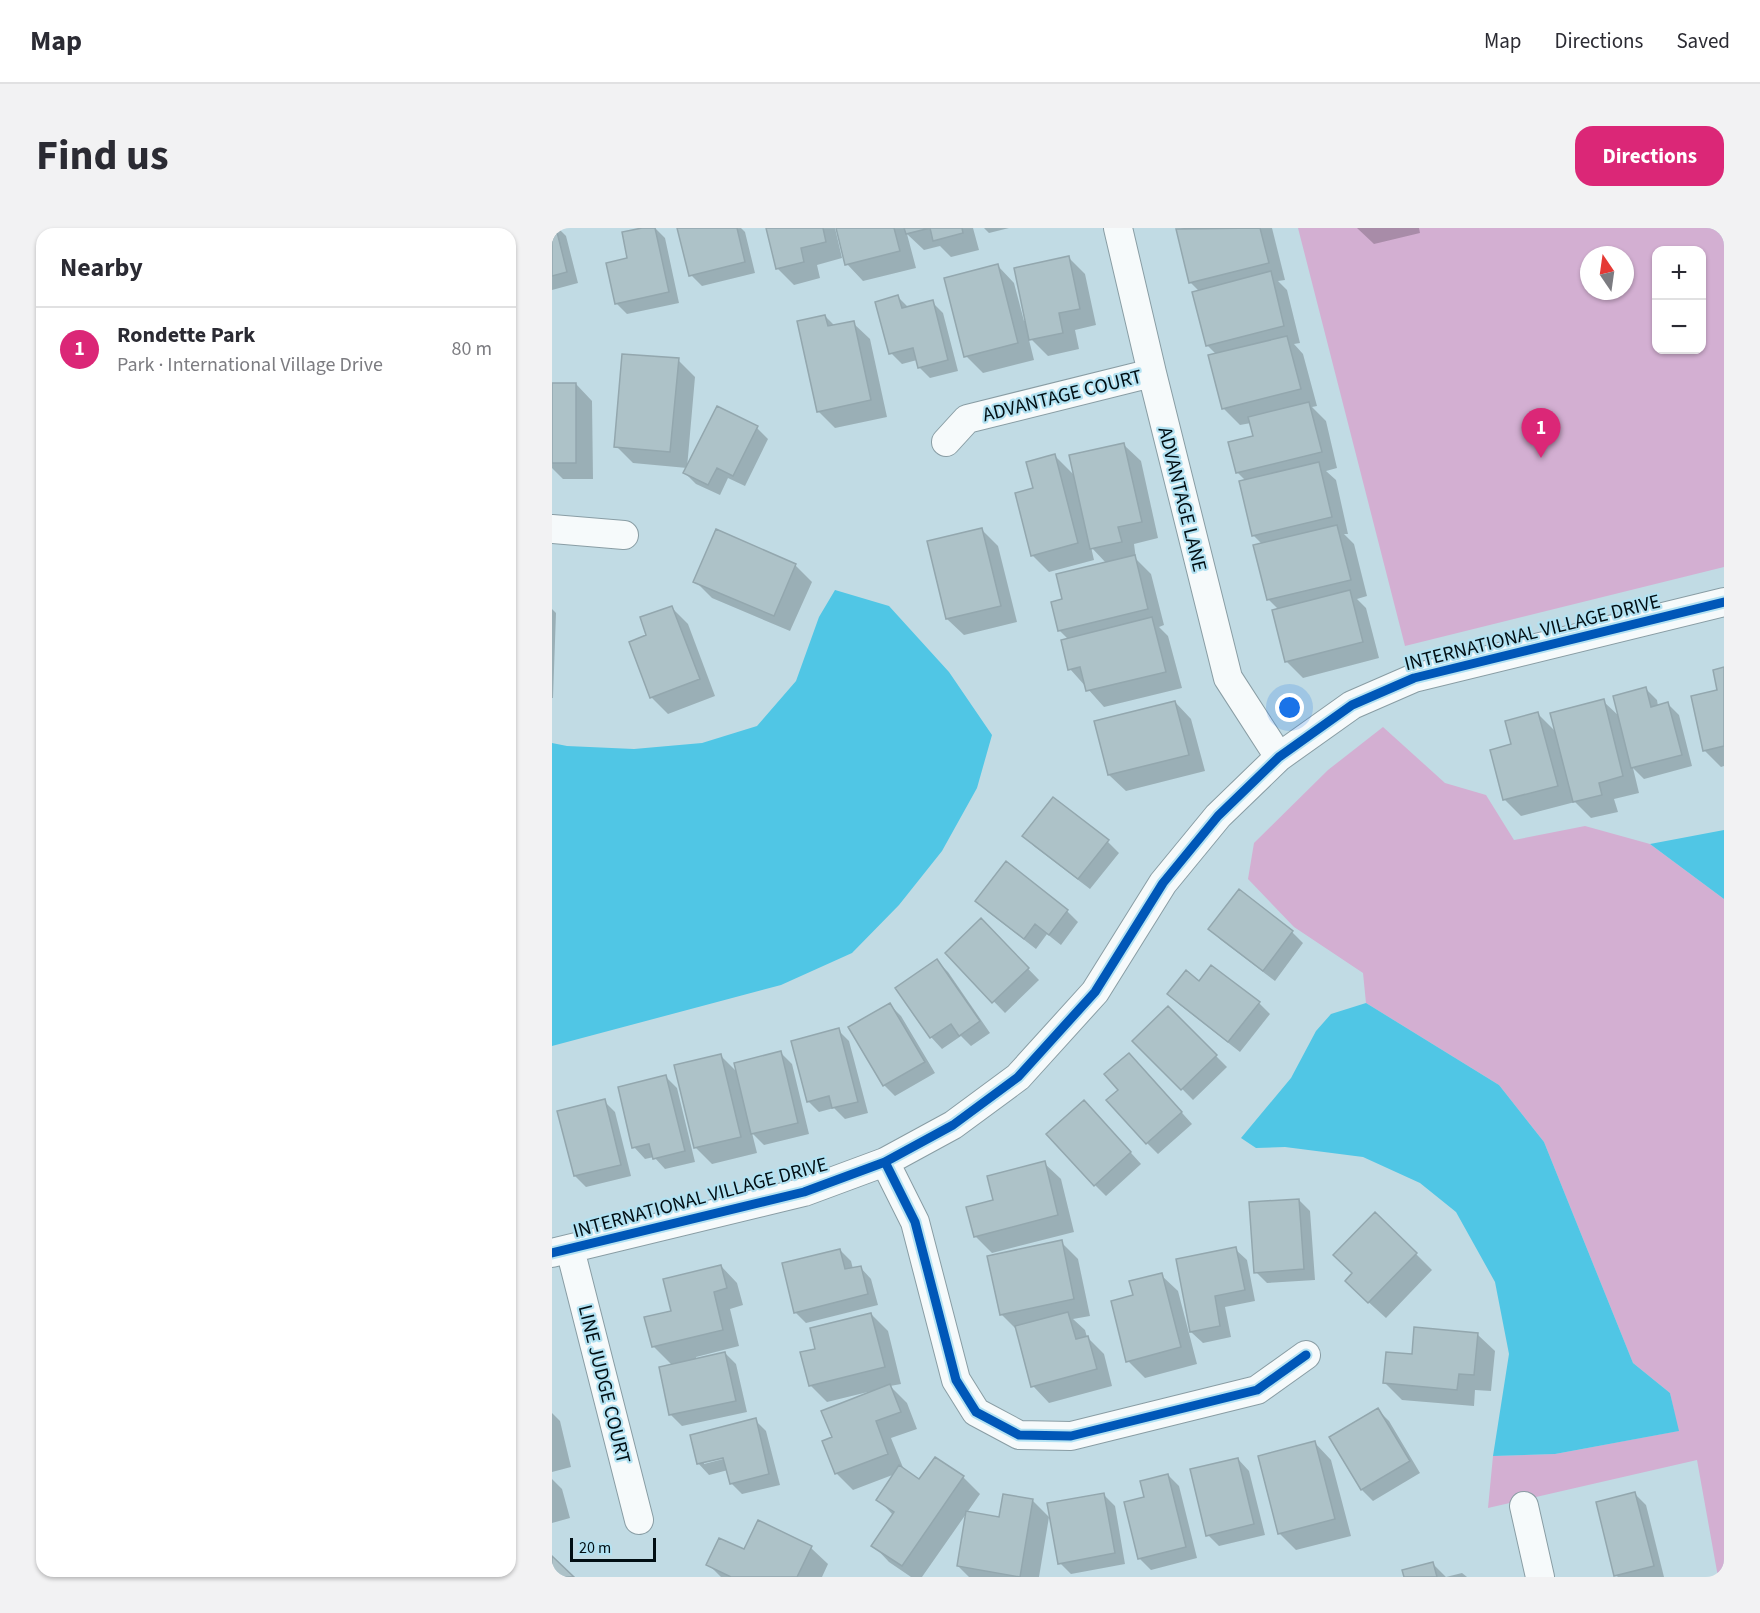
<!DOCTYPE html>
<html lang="en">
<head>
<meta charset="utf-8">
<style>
	:root { --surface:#fff; --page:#f2f2f3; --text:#2b2b33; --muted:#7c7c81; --line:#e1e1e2; --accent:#db2777 }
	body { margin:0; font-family:"Source Sans 3",sans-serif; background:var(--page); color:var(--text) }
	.controls { position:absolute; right:18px; top:18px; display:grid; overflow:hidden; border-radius:12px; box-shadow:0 2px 4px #0004 }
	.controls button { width:54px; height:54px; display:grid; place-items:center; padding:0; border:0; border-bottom:2px solid var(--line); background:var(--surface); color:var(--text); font:30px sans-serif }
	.compass { position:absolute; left:1028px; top:18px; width:54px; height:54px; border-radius:50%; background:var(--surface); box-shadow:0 2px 4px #0004; rotate:347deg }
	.scale { position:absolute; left:18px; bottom:15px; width:86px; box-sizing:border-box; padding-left:6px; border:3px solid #010e13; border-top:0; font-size:16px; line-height:21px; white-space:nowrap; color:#010e13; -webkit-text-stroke:4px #b3e2f2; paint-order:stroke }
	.you { position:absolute; left:738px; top:480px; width:21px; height:21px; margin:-15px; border:4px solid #fff; border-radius:50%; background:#1a73e8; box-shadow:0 0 0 9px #1a73e833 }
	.badge { display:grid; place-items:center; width:39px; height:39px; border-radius:50%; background:var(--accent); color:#fff; font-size:20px; font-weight:700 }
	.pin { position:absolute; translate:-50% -50px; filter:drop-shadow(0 2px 3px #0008) }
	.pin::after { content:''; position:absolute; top:32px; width:21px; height:18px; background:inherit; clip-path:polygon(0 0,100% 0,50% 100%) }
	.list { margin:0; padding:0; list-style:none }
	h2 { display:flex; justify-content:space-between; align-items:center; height:78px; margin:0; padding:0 24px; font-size:26px }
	h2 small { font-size:20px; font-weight:400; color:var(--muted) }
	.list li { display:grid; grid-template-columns:39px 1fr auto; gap:18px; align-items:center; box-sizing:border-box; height:84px; padding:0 24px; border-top:2px solid var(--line) }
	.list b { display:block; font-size:22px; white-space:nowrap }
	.list p { margin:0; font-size:20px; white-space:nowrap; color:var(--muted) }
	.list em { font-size:20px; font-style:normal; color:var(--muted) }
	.map { position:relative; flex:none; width:1172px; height:1349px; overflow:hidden; border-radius:18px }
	header { display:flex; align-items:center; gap:36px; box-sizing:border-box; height:84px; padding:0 30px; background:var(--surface); border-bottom:2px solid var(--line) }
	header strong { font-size:28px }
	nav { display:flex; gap:33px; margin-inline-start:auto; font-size:21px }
	.intro { display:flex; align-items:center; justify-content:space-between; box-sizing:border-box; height:144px; padding:0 36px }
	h1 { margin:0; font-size:42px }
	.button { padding:15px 27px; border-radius:18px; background:var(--accent); color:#fff; font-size:21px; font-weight:700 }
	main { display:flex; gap:36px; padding:0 36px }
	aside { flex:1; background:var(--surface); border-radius:18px; box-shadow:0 2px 4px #0004 }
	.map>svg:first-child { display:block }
	.green { fill:#d3afd2; fill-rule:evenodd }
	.water { fill:#50c6e5 }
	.shadow { fill:#0003; fill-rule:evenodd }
	.building { fill:#adc2c8; stroke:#93a7ae; stroke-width:1.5 }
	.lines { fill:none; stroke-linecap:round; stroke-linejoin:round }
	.street-casing { stroke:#899da4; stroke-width:30 }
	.street { stroke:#f6fafb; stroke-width:28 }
	.cycleway-casing { stroke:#b3e2f2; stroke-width:13 }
	.cycleway { stroke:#0057b8; stroke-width:9 }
	.labels { text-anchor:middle; stroke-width:4.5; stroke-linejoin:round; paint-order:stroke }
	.street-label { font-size:20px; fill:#010e13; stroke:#b3e2f2 }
</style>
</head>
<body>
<header>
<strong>Map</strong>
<nav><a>Map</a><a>Directions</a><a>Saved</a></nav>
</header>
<div class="intro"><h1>Find us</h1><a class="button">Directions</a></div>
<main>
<aside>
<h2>Nearby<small></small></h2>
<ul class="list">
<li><span class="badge">1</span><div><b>Rondette Park</b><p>Park · International Village Drive</p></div><em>80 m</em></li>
</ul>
</aside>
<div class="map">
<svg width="1172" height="1349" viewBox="0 0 1172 1349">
	<rect width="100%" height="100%" fill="#c1dbe4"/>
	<path class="green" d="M746 0H1172V339L853 418ZM1150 22V122H1104V22ZM1037 27H1073V63H1037Z
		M831 499 893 555 934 567 962 612 1033 598 1098 616 1172 671V1349H1166L1145 1232 936 1280 941 1228 1003 1226 1126 1203 1118 1165 1081 1135 992 914 947 857 814 775 811 745 742 699 696 651 702 615 776 542Z"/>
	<path class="water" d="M283 362 337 378 397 444 440 507 425 560 390 623 347 677 300 725 229 757 0 818V515L15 518 82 521 150 515 205 498 244 453 267 389Z
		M1172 602V671L1098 616Z
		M814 775 947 857 992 914 1081 1135 1118 1165 1127 1203 1003 1226 941 1228 957 1126 943 1054 904 984 868 955 811 929 733 919 704 920 689 910 739 850 764 803 779 786Z"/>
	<path class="shadow" d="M0 0H6L14 8 26 55 0 62Z
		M97 0H103L113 10 127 75 75 86 64 75 77 31Z
		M127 0H189L193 4 203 45 150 58 139 47Z
		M215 0H283L290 30 265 37 268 50 242 57 225 40Z
		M286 0H421L427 22 399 29 388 18 372 22 355 6 364 40 311 53 295 36Z
		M432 0H457L437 5Z
		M632 0H720L733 52 726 53 735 62 748 115 742 116 751 126 765 178 760 179 774 193 785 240 774 243 784 252 796 306H792L802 316 815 368 805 371 814 380 827 430 751 450 734 433 726 381 716 371 711 317 701 307 694 253 685 244 703 209 699 195 688 197 671 180 665 127 655 117 647 63 638 54 625 2Z
		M805 0H867L868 5 822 16Z
		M516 29 533 46 544 97 523 102 527 121 496 128 476 108 482 132 431 145 414 128 446 38 462 55 472 93 475 92Z
		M346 69 357 80 380 74 391 85 406 143 378 150 367 139 365 132 350 136 339 125Z
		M273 88 283 98 301 95 318 111 335 189 283 200 267 184Z
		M126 132 143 149 135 240 81 235 64 218Z
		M0 156H24L40 173 41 251H11L0 240Z
		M166 180 205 200 216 211 193 258 176 250 168 267 144 256 133 245Z
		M572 217 589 233 606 310 582 316 584 331 599 346 612 397 607 399 616 408 630 460 552 479 518 441 517 412 507 402 512 372 555 336 539 319 542 332 497 344 480 327 483 261 503 228 523 248Z
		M429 301 446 318 465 394 412 407 395 391Z
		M243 337 260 354 238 403 160 370 143 353Z
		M119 379 136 396 163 468 116 486 99 469 96 408Z
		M0 381 4 385 1 470H0Z
		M1172 441V538L1169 539 1152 522Z
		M1094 461 1105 472 1106 478 1116 476 1127 487 1140 538 1092 551 1081 540 1087 565 1062 571 1066 584 1039 590 1023 574 969 588 952 571 961 517 986 486 1005 505 1051 473 1068 489Z
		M623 474 639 491 653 543 574 563 557 547Z
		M472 608 556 614 567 625 538 661 483 619Z
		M454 635 515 683 526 694 509 717 495 706 484 721 436 684 425 673Z
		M687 663 740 704 751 715 723 753 669 712 658 701Z
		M429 692 487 752 453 785 395 725Z
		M385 733 396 744 438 805 419 818 409 808 390 821 379 809 345 760Z
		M660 739 707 775 718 786 688 824 628 777 617 766 648 755Z
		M338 777 349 788 383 845 343 868 332 857Z
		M616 780 675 839 641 872 583 813Z
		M286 802 297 813 316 885 293 891 282 880 267 884 256 873Z
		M229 825 240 836 257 906 212 917 200 905 205 925 160 936 143 919 168 827 186 845Z
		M588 838 640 896 606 926 595 915 568 862Z
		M114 849 125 860 143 934 113 941 102 929 93 931 82 919Z
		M52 873 63 884 79 948 34 959 23 948Z
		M543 885 589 936 554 968 543 957Z
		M492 935 509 951 522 1004 440 1025 423 1008 443 973Z
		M747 972 758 983 763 1052 715 1055 704 1044Z
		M509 1014 526 1031 538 1088 521 1091 533 1102 535 1109 552 1126 560 1158 497 1175 481 1158 466 1103 449 1086Z
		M683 1021 695 1032 703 1073 673 1079 679 1109 651 1115 639 1104Z
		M288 1022 299 1033 301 1041 308 1039 319 1051 326 1077 254 1095 243 1084Z
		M864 1026 880 1042 834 1090 812 1070 802 1046Z
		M169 1038 185 1055 191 1077 178 1081 187 1118 144 1129 145 1132 173 1125 184 1136 195 1184 130 1198 119 1187 120 1137 101 1118 121 1084Z
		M609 1047 626 1063 645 1136 593 1150 576 1133 583 1068Z
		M319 1086 336 1103 349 1156 338 1158 355 1175 365 1201 339 1210 352 1242 368 1253 411 1249 428 1266 370 1349H359L337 1334 321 1317 341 1287 326 1271 343 1246 301 1262 284 1245 282 1210 320 1165V1163L275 1174 258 1157 265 1122Z
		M926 1107 943 1123 939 1163 923 1162 922 1178 850 1172 833 1155 861 1128Z
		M826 1182 837 1193 868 1245 821 1273 810 1262 779 1210Z
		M0 1185 8 1193 19 1239 0 1244Z
		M203 1192 214 1203 228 1257 190 1266 179 1255 176 1242 157 1247 146 1235ZM178 1226 179 1229 152 1236V1233Z
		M763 1215 779 1232 799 1308 744 1322 727 1305Z
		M686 1231 697 1243 713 1307 667 1318 656 1307Z
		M616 1247 627 1258 645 1330 599 1342 588 1331 574 1275 594 1270Z
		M0 1251 10 1261 18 1290 0 1295Z
		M551 1266 563 1278 573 1336 519 1346 508 1335Z
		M1083 1266 1094 1277 1112 1349H1066L1063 1347Z
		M480 1272 497 1289 487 1349H417L406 1338 449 1291Z
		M207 1294 259 1320 276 1336 270 1349H169L156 1336 193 1323Z
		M881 1336 894 1349 910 1345 915 1349H853Z"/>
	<path class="building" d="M0 0H4L15 44 0 48Z
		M90 0H103L117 64 63 76 54 35 75 30 70 4Z
		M125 0H185L193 34 137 48Z
		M214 0H271L274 14 249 20 252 34 224 41Z
		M284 0H342L348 23 293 37Z
		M352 0H410L411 5 381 13 378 0 354 6Z
		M708 0 717 35 637 55 624 1Z
		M517 28 528 81 507 85 511 105 477 112 462 40Z
		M446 36 466 115 412 129 392 50Z
		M719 43 732 98 654 118 640 64Z
		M346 67 350 80 381 72 396 132 366 140 361 120 337 126 323 74Z
		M273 87 276 98 302 93 319 172 265 184 245 93Z
		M735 108 749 161 670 181 656 127Z
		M70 126 127 130 118 224 62 219Z
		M0 155H24V235H0Z
		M757 174 770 224 684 245 676 214 701 208 696 189Z
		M165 178 206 198 181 248 165 240 156 257 131 245Z
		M572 215 590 294 566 299 570 314 538 321 517 227Z
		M503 226 526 315 479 328 463 265 481 260 474 234Z
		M767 234 780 289 700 308 687 253Z
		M785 297 799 352 715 372 701 317Z
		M430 300 449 378 394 391 375 313Z
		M164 301 244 336 222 388 141 354Z
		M583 327 596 381 506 403 499 374 510 371 504 346Z
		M798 362 811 414 733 434 720 382Z
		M120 378 148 451 98 470 77 414 94 407 88 389Z
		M600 389 614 444 534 463 528 439 516 442 509 412Z
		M1172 439V518L1151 523 1139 468 1165 462 1161 442Z
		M1094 459 1099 479 1116 474 1130 527 1079 540 1061 468Z
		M1052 471 1071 548 1047 555 1050 567 1021 574 998 485Z
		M623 473 637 527 556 547 542 493Z
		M986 484 1006 558 951 572 938 522 959 516 953 493Z
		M501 569 557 612 526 651 470 608Z
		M454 633 516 682 497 707 483 696 472 711 423 673Z
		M687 661 741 703 711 743 656 701Z
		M429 690 477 740 440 775 393 725Z
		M385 731 428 793 407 808 399 796 378 810 343 760Z
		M659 737 708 774 676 814 615 766 634 742 647 753Z
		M338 775 373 834 331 858 296 799Z
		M616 778 665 827 629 862 580 813Z
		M287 800 306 874 280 880 277 868 255 874 239 813Z
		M229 823 246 895 199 906 182 835Z
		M577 825 630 884 594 916 554 872 566 862 552 846Z
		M169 826 189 909 142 920 122 837Z
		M114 847 133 923 101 931 97 916 80 920 66 859Z
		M53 871 69 937 22 948 5 883Z
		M532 872 579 924 542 958 494 906Z
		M493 933 506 987 422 1009 414 979 441 972 435 948Z
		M747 971 752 1041 702 1045 697 974Z
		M823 984 865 1025 816 1075 793 1053 800 1045 781 1027Z
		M510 1012 522 1071 448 1087 435 1028Z
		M684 1019 693 1062 663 1068 668 1098 638 1104 624 1031Z
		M288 1021 293 1041 309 1038 316 1066 242 1085 230 1035Z
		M169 1037 175 1060 162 1064 171 1102 100 1119 92 1089 119 1083 111 1051Z
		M610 1045 629 1119 574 1134 559 1073 581 1067 577 1053Z
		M516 1084 524 1111 536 1108 545 1141 479 1159 463 1098Z
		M319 1085 333 1139 257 1158 248 1124 263 1121 258 1100Z
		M862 1099 926 1105 922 1147 907 1146 905 1162 831 1155 834 1124 860 1126Z
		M173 1124 184 1173 117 1187 107 1139Z
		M338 1156 349 1184 324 1193 336 1226 283 1246 270 1213 280 1209 269 1183Z
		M826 1180 858 1233 809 1262 777 1209Z
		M204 1190 217 1246 178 1256 171 1230 145 1236 138 1207Z
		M763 1213 783 1291 726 1306 706 1228Z
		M383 1229 412 1248 350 1338 319 1318 342 1284 324 1272 347 1237 367 1251Z
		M686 1230 702 1296 654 1308 638 1241Z
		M616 1246 634 1319 586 1331 572 1274 592 1269 588 1253Z
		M1083 1264 1102 1338 1062 1348 1044 1274Z
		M552 1265 563 1325 506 1336 495 1275Z
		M451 1266 481 1271 468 1349 405 1338 414 1283 447 1289Z
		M206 1292 260 1318 245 1349H179L154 1337 167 1310 192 1321Z
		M0 1328 22 1349H0Z
		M881 1334 885 1349H852L850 1342Z"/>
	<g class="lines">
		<g class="street-casing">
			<path id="street" d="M566 0 600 145 676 450 727 529
				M394 214 415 191 600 145
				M0 301 72 307
				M333 934 363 994 404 1152 424 1184 467 1207 519 1208 705 1162 754 1127
				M18 1021 87 1292
				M0 1025 252 964 333 934 401 897 466 849 543 764 611 655 666 588 727 529 800 477 862 450 1172 374
				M972 1278 988 1349"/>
		</g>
		<use href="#street" class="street"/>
		<g class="cycleway-casing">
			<path id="cycleway" d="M333 934 363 994 404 1152 424 1184 467 1207 519 1208 705 1162 754 1127
				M0 1025 252 964 333 934 401 897 466 849 543 764 611 655 666 588 727 529 800 477 862 450 1172 374"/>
		</g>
		<use href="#cycleway" class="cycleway"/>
	</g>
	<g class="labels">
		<g class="street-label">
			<text transform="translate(510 167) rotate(-14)" y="7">ADVANTAGE COURT</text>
			<text transform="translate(631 271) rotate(76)" y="7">ADVANTAGE LANE</text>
			<text transform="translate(980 404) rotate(-14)" y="7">INTERNATIONAL VILLAGE DRIVE</text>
			<text transform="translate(148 969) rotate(-15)" y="7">INTERNATIONAL VILLAGE DRIVE</text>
			<text transform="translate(53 1156) rotate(76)" y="7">LINE JUDGE COURT</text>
		</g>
	</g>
</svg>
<div class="controls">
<button>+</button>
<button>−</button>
</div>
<svg class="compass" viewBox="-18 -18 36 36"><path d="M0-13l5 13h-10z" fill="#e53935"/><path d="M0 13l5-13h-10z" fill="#7c7c81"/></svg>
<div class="scale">20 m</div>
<div class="you"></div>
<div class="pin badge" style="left:989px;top:230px">1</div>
</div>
</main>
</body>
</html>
